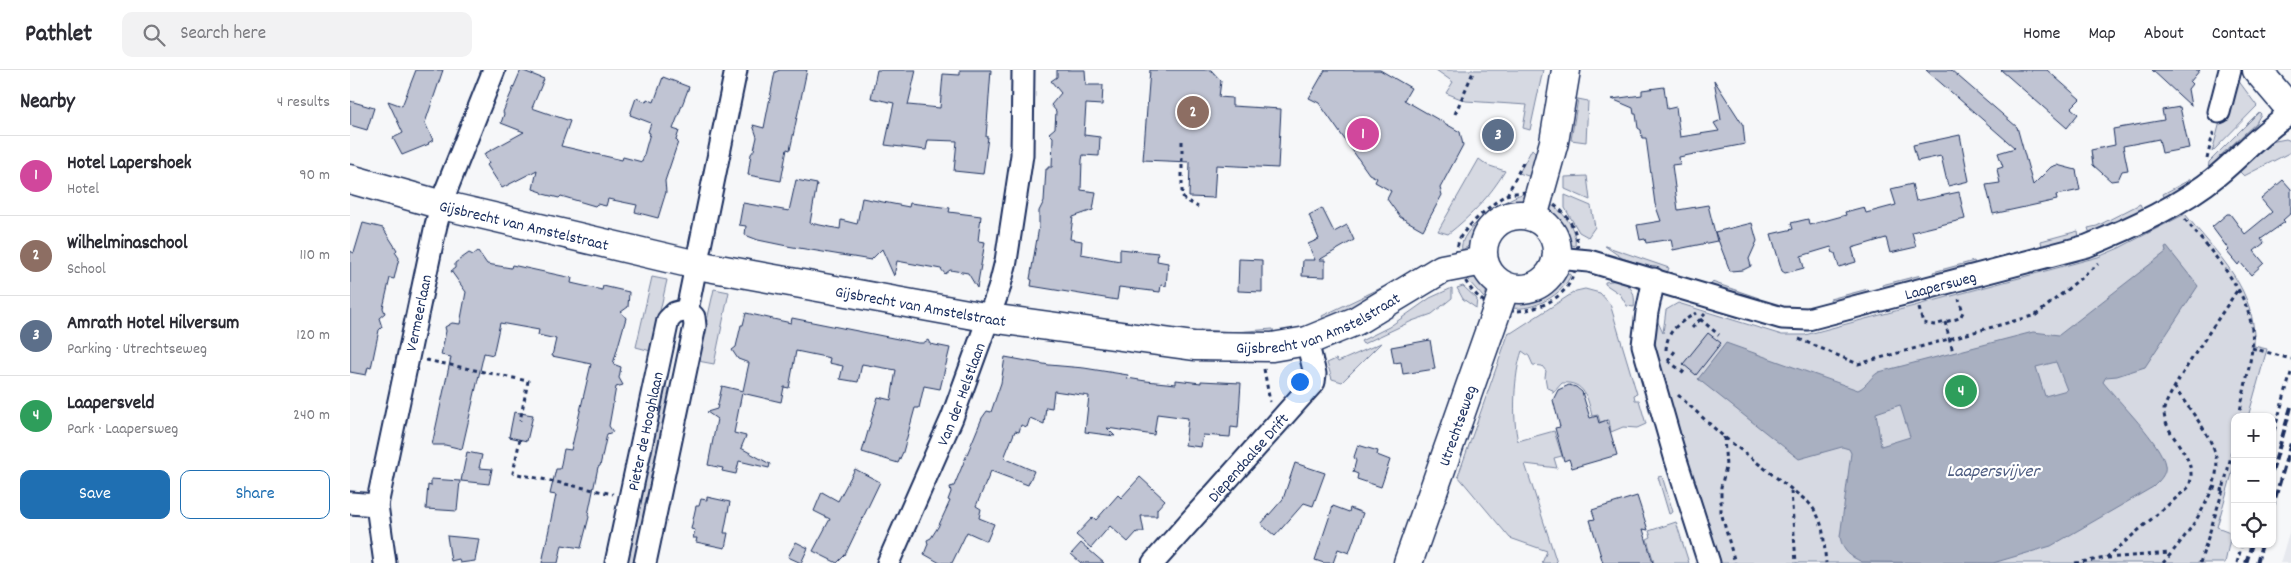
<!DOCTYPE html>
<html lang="en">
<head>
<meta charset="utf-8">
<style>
	:root { --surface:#fff; --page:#f2f2f3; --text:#2b2b33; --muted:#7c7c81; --line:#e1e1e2; --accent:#1f6fb2 }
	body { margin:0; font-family:Dekko,sans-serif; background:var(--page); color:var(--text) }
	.controls { position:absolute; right:15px; bottom:15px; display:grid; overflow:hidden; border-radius:10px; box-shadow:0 1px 4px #0004 }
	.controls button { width:45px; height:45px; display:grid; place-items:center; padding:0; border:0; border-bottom:1px solid var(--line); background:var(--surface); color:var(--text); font:25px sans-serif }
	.you { position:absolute; left:949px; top:311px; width:18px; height:18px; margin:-12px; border:4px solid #fff; border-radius:50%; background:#1a73e8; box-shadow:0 0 0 8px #1a73e833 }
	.badge { display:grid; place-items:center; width:32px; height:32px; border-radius:50%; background:var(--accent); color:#fff; font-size:16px; font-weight:700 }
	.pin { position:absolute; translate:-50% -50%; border:2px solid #fff; box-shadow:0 1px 5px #0006 }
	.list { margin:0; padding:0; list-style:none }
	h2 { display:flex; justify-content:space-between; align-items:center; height:65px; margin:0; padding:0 20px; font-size:21px }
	h2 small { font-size:16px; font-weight:400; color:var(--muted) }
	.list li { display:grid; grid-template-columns:32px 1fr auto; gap:15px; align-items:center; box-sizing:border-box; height:80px; padding:0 20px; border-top:1px solid var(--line) }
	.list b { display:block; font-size:19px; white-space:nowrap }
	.list p { margin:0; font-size:16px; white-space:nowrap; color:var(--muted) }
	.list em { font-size:16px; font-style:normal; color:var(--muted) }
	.actions { display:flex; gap:10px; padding:15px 20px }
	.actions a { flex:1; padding:11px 0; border:1px solid var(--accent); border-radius:10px; text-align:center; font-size:18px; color:var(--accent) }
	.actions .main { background:var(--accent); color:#fff }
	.icon { flex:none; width:28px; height:28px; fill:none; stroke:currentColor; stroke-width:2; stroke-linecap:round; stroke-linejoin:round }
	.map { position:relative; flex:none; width:1941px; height:493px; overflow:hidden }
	header { display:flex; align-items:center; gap:30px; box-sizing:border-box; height:70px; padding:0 25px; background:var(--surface); border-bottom:1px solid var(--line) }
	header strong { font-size:24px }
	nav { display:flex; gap:28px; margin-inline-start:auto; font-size:18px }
	.search { width:350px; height:45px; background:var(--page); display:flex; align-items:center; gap:12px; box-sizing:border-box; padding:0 18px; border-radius:10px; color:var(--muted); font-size:19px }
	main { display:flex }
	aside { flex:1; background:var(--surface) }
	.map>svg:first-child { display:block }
	.built { fill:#e6e8ee }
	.green { fill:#d6d9e2; stroke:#7884a0 }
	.water { fill:#a9b0c1; stroke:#707c99; fill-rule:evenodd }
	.building { fill:#c0c4d3; stroke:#1b2f5e }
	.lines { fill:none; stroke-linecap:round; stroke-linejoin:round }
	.street-casing { stroke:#1b2f5e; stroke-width:25 }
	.secondary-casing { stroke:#1b2f5e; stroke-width:31 }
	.path { stroke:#1b2f5e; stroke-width:3; stroke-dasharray:4 4; stroke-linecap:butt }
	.street { stroke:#fff; stroke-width:21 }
	.secondary { stroke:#fff; stroke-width:28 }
	.rail { stroke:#1b2f5e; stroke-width:4; stroke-dasharray:8 4; stroke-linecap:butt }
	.labels { text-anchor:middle; stroke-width:4.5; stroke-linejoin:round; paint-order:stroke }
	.street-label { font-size:16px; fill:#1b2f5e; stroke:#fff }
	.water-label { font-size:18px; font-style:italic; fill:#4d5c81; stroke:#fff }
</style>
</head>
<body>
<header>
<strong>Pathlet</strong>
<div class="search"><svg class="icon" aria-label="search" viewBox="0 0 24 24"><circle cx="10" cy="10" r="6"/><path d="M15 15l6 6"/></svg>Search here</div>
<nav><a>Home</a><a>Map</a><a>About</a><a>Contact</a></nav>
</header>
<main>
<aside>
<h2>Nearby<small>4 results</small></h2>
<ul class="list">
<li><span class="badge" style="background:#d1479c">1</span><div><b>Hotel Lapershoek</b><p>Hotel</p></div><em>90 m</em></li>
<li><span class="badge" style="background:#8d6e63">2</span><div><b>Wilhelminaschool</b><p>School</p></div><em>110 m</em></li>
<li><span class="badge" style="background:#5c6f8a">3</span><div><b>Amrath Hotel Hilversum</b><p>Parking · Utrechtseweg</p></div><em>120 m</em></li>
<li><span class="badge" style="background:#2e9e5b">4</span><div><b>Laapersveld</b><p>Park · Laapersweg</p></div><em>240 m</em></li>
</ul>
<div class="actions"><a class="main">Save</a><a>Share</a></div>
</aside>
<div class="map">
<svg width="1941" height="493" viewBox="0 0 1941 493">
	<rect width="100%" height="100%" fill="#f6f7f9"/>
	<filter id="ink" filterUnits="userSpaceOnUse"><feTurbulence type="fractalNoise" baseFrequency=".02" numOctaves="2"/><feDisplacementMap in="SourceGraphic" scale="10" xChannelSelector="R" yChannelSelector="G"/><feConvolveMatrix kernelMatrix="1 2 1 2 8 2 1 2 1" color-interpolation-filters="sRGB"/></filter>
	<g filter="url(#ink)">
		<path class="built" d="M1941 456V493H1930Z"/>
		<path class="green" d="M1086 0H1193L1180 60 1173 58 1177 35 1116 31 1096 23 1103 12Z
			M1885 6 1907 36 1862 82 1875 33Z
			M1228 29 1238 31 1236 72 1221 70Z
			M1909 42 1911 44 1906 53 1869 87 1871 89 1858 100 1859 92Z
			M1936 69 1941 71V82L1894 106 1889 101 1880 108 1920 72Z
			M1182 79 1187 84 1181 107 1169 103Z
			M1129 89 1137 95 1155 101C1140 126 1121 146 1098 164L1088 161Z
			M1237 106 1240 130 1215 119V107Z
			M1841 109 1843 113 1815 129 1813 124Z
			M1172 124 1175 126C1167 140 1152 139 1140 149 1128 158 1126 174 1112 180 1107 160 1155 129 1172 124Z
			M1215 125 1241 136 1245 157 1238 167 1229 162 1215 138Z
			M1790 134 1793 140 1740 164 1738 158 1747 156Z
			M1201 135C1215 142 1227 161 1225 176 1209 172 1198 151 1201 135Z
			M1835 144C1868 185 1907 219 1904 276L1917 279 1898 347H1885V393L1867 457 1885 464V467L1880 469 1875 493H1369L1305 280 1306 248 1313 263 1316 240 1328 233 1432 265H1455L1748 187 1769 178Z
			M1728 161 1729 167 1692 177 1691 171Z
			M1255 176 1319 198 1317 203 1272 188Z
			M1624 191 1625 196 1585 207 1583 202Z
			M1221 204C1214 225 1183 241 1161 238L1169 228 1192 218 1209 207Z
			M1571 205 1572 210 1533 220 1532 215Z
			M1127 206C1136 211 1139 219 1134 228L1118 210V208Z
			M302 207 317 210 301 281 286 277Z
			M1267 210C1281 213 1286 224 1284 237L1277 236 1270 224 1255 214V212Z
			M1362 212 1409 228 1408 232 1361 218Z
			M1113 216 1127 229 1126 238 1113 229 1107 218Z
			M1033 217C1026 232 991 243 974 250L972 246Z
			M1102 218V228L1082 244 1062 251 1013 274 1011 271 1039 257 1080 228Z
			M364 219 379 222 364 294 348 291Z
			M1235 219 1250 223 1260 234 1287 324 1284 325 1285 330H1289L1296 354 1287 358 1273 357 1261 362 1259 350 1250 352 1248 345 1242 346C1238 329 1235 311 1212 313L1203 323V320L1197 318 1195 307 1196 301 1192 296 1183 295 1179 286 1172 281C1164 303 1162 348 1168 371L1204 361 1212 386 1204 388 1207 398 1175 394 1207 493H1192L1197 481 1160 468 1108 406 1159 262 1161 263 1226 221Z
			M1518 219 1520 224 1481 234 1480 229Z
			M923 259 924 264 851 265V260L885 262Z
			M1031 273 992 312 982 309 977 293 986 289 988 292Z
			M312 317 323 319 288 493H272Z
			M1312 406 1323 442 1319 444 1308 407Z
			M1326 452 1339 493H1304L1297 469 1301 467 1299 461Z"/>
		<path class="water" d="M1817 177 1848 216 1795 297 1767 306 1756 307 1753 312C1768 331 1812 374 1815 395 1817 404 1809 411 1803 417L1701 476 1643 493 1512 492C1500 486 1493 482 1490 467L1501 383 1499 379 1492 377 1449 389 1348 309 1376 273 1508 320C1517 316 1520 307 1529 302L1683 262 1709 265 1816 182 1815 178ZM1706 292 1717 320 1695 326 1686 297ZM1550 335 1560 367 1531 376 1526 343Z"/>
		<path class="building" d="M66 0H93L75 53 83 70 78 73 79 74 52 85 43 68 53 63 38 31 52 36Z
			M171 0 194 9 182 38 220 51 211 76 272 90 273 87 292 92 300 63 298 62 301 53 280 45 286 28 296 32 297 29 304 32 313 7 339 17 323 59 329 61 326 70 328 72 315 111 316 122 308 148 285 142 287 135 258 129 256 136 247 134 245 136 211 126 209 128 193 124 192 122 183 119 187 100 152 118 137 95 139 93 134 84 174 62 151 53 154 44 153 42Z
			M430 0H457L440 80 437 79 431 111 398 105 401 84 404 80 407 67 403 55 414 58 425 2Z
			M527 0H566L558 35 590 38 593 4 610 5V0H641L636 67H638L633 104 604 101 607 71 578 70 576 80 535 75 544 33 521 28Z
			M707 0H735L736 15H753L752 35 736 34 734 65 750 67 749 86 733 85 732 90 731 120 746 122 743 140 723 147 720 169 732 171 731 184 770 191V179L808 183 807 191 818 193 816 216 811 215 810 222 769 217 767 230 681 216 682 210 680 209 689 157V141L694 131 696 99H698V97H702L703 67 699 63 705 58 706 41 701 35 711 23 701 11 707 7Z
			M800 0H861L871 11 869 27 882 28V36L931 39 928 98 866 95 864 128 839 127 840 92 793 90Z
			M975 0H1030L1061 18 1054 30 1110 62 1113 75 1090 118 1092 125 1073 160 1050 147 1037 129 1041 121 1025 112 1027 108 1019 104 969 33 959 28Z
			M1576 0H1601L1667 57 1683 115 1701 97 1707 95 1726 100 1730 120 1706 125 1707 130 1643 144 1636 115 1650 113 1647 99 1653 97 1648 83 1665 78Z
			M1651 0H1697L1730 29 1721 38 1728 44 1717 58Z
			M1802 0H1850L1840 12 1842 14 1838 19 1841 36Z
			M1364 10 1393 55 1395 74 1329 87 1330 94 1322 95 1328 140 1358 135 1367 171 1323 180 1321 169 1296 173 1295 169 1290 170 1287 155 1311 151 1305 134 1296 68H1292L1291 60 1288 58 1286 44H1284L1283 38 1262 29 1292 25V20L1314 17 1317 39 1326 37 1330 67 1369 61 1364 53 1371 50Z
			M0 31 24 38 17 60 0 55Z
			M1830 37 1839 78 1812 83 1809 69 1773 76 1778 100 1772 101 1768 110 1761 111 1743 95 1741 80 1765 75 1763 59 1814 50 1812 40Z
			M1610 65 1619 111 1598 116 1591 86 1567 91 1563 75Z
			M446 110 467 114 460 153 490 159 491 150 507 154 512 128 559 137 560 133 600 138 599 142 631 146 628 171 635 172 627 218 618 203 600 200 595 204 591 199 547 191 544 206 532 179 521 190 437 176 408 170 395 165 396 156 389 155 393 133 439 141Z
			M1933 110 1941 119V143L1933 150 1935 152 1911 169 1914 173 1904 181 1914 193 1901 205 1890 192 1888 195 1877 182 1879 180 1862 157 1877 144H1880L1895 164 1922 142 1911 129Z
			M1562 114 1566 131 1609 122 1615 149 1562 162 1566 177 1540 183 1536 168 1502 178 1506 192 1489 197 1485 183H1483L1481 177 1451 186 1454 198 1435 203 1432 201 1421 164 1443 159 1441 153 1458 149 1459 155 1496 145 1495 142 1514 137 1516 143 1546 135 1541 119Z
			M972 138 984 162 997 155 1004 170 969 190H975V207L952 206 953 190H965L958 174 969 169 959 145Z
			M13 153 33 158 47 180 45 182 49 188 44 209 40 208 33 238 35 243 29 248 32 257 29 260 21 298 18 297 16 305 0 302V181L4 183Z
			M1402 153 1407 171 1399 189 1401 196 1393 200 1380 201 1365 162Z
			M128 181 137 194 161 198 162 195 222 208 221 213 252 220 253 216 279 222 278 237 271 242 276 248 263 294 271 297 269 308 273 315 266 317 259 356 263 362 257 364 250 396 248 397 238 445 239 447 231 478 212 475 208 493H192L206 425 200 424 206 399H210L214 379 221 380 241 294 202 286 206 269 188 265 189 260 150 253 143 285 134 283 112 379 95 375H82L101 287 91 285 96 261 95 257 102 253 110 254 116 222 101 201 105 198V193L119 183 123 185Z
			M889 189 912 190V222L888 221Z
			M396 243 441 253 442 248 568 273H573L578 270 580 274 600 278 590 319 574 316 569 338H565L553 382 548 393 512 382 528 327 541 330 546 300 512 294 508 312 490 309 493 296 479 293 480 288 446 281 439 318 434 317 431 332 392 323 384 363 396 366 391 378 420 394 419 398 389 391 386 404 372 401 373 398 358 395 367 349 357 342 367 339 372 316 393 321 399 293 388 289 382 280 386 277 391 255H393Z
			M1358 263 1371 273 1346 305 1333 294Z
			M1080 270 1085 299 1053 304 1051 292 1044 293 1041 277Z
			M655 287 699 295 734 298 778 305 777 308 796 311 826 314V310L851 313V311L891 313 888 358 881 357 880 367 853 365 851 377 835 375 838 348 807 344 804 365 757 358 765 366 735 362 739 326 704 321 702 338 696 337 694 354 680 348 677 357 671 355 669 362 665 361 654 388 684 401 678 415 641 401 626 436 631 439 629 448 644 454 637 471 617 462 602 493H590L574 484 578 474 577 470 581 468 588 457 600 431 598 430 601 422 600 417 604 416 632 348 637 341 641 342 651 313Z
			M1219 315 1226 317 1232 322 1240 348 1247 346 1249 353 1257 350 1267 385 1222 398 1219 389 1214 391 1205 358 1210 357 1203 330 1208 320Z
			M164 342 183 345 177 371 159 367Z
			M1008 375 1028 381 1027 385 1040 390 1031 417 1007 409 1008 404 1003 402 1006 391 1004 387Z
			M117 382 132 385 129 398 142 399 139 414 111 411Z
			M945 393 975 403 963 436 954 433 925 466 911 454 933 429Z
			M505 399 530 412 495 485 487 493 463 481 480 449 464 441 472 422 488 431Z
			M790 407 815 430 807 439V446H791L794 462H787L778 472 760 456 741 478 726 465 743 447 746 450 768 425 771 428Z
			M81 409 110 411 107 441 76 439 78 415 81 416Z
			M1287 426 1298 460 1293 459 1303 493H1253L1240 450 1245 449 1242 440Z
			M357 427 380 432 374 463H378L375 478 346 472 347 468H343L345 460 341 459 346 436H349L351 429 357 430Z
			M983 436 999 442 1000 438 1013 443 999 483 988 479 983 493H974L965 490Z
			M97 466 129 469 125 491 110 493 109 489 101 491Z
			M446 472 458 478 451 493 438 487Z
			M731 473 754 493H731L721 484Z"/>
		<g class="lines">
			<g class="street-casing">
				<g id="street">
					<path d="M1869 42 1880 0"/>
					<path id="s1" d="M1207 188 1239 191 1432 248 1458 249 1737 176C1781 158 1832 135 1868 105 1893 84 1914 60 1941 43"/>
					<path d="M1304 209 1297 242 1293 275 1326 390 1359 493"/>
					<path d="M337 240 386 0"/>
					<path d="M0 433 27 435"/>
					<path id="s2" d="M35 493 27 435 86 155 95 123 144 0"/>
					<path id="s3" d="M266 493 318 250 325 243 337 240"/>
					<path d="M295 493 345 256 344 247 337 240"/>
					<path id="s4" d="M538 493 602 348 649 219 656 191 672 85 673 0"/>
					<path id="s5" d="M803 493 964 312 965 304 957 271"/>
				</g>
			</g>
			<g class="secondary-casing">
				<g id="secondary">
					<path d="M1907 0 1941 40"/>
					<path id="s6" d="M0 109 92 135 347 195 640 248 844 276 922 277 957 271 1006 251 1092 199 1133 191"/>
					<circle cx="1170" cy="182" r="37"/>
					<path d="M1183 147 1204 72 1216 0"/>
					<path id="s7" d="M1058 493 1155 217"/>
				</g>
			</g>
			<path class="path" d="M1105 44 1124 0
				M832 71V126L834 129 848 137
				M1857 89 1864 59
				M1175 122C1208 131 1232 152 1227 189 1225 198 1224 206 1219 214 1206 235 1172 246 1148 239 1137 236 1129 228 1121 219 1111 207 1102 181 1111 166 1118 155 1145 131 1156 125 1161 123 1169 123 1175 122Z
				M1157 125 1174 91
				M1835 149C1864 187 1908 227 1902 279 1899 301 1893 324 1889 347
				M1569 238 1573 253 1584 255 1610 248 1613 242 1609 229
				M1350 249 1369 265
				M1595 252 1603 282
				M1342 258 1355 244
				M1449 269 1508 294 1686 245 1748 194
				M1902 278 1941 289
				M1316 280C1317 259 1330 253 1346 243
				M76 290 178 311 170 351
				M1318 291 1336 304
				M1318 291 1325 281
				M914 299 920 332
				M1328 325 1374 367 1458 432C1476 452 1473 468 1476 493
				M1374 367 1376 397 1371 417V442L1385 493
				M1922 368 1941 303
				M170 369 163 403 263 424
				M1862 417 1873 420
				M1441 421 1446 493
				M1757 488 1820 483
				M1725 493 1756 488 1839 417C1850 384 1813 368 1814 340 1815 325 1876 238 1888 219
				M1813 493C1834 469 1876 417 1865 383 1858 360 1838 338 1825 318
				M1850 493 1873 420 1885 369
				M1887 493 1892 474"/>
			<use href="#street" class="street"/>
			<use href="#secondary" class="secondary"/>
			<path class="rail" d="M1922 402 1941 337
				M1922 439 1941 373
				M1896 493 1902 474
				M1907 493 1912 474"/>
		</g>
	</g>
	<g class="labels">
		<g class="street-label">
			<text dy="6" stroke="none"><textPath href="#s6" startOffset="180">Gijsbrecht van Amstelstraat</textPath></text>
			<text dy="6" stroke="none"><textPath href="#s1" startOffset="396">Laapersweg</textPath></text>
			<text dy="6" stroke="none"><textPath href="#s6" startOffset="585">Gijsbrecht van Amstelstraat</textPath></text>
			<text dy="6" stroke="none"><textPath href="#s2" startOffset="255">Vermeerlaan</textPath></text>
			<text dy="6" stroke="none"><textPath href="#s6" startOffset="990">Gijsbrecht van Amstelstraat</textPath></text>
			<text dy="6" stroke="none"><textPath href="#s4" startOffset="184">Van der Helstlaan</textPath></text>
			<text dy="6" stroke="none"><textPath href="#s7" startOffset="146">Utrechtseweg</textPath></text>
			<text dy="6" stroke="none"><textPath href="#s3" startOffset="135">Pieter de Hooghlaan</textPath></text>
			<text dy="6" stroke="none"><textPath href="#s5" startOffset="142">Diependaalse Drift</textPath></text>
		</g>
		<g class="water-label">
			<text x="1643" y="406">Laapersvijver</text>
		</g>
	</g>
</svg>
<div class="controls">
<button>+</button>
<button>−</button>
<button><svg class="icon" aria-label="locate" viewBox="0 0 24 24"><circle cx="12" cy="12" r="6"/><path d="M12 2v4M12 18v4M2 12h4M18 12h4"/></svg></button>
</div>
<div class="you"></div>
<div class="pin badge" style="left:1013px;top:64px;background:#d1479c">1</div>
<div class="pin badge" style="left:843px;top:42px;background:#8d6e63">2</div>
<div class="pin badge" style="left:1148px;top:65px;background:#5c6f8a">3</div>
<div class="pin badge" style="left:1611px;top:321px;background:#2e9e5b">4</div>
</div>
</main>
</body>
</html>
